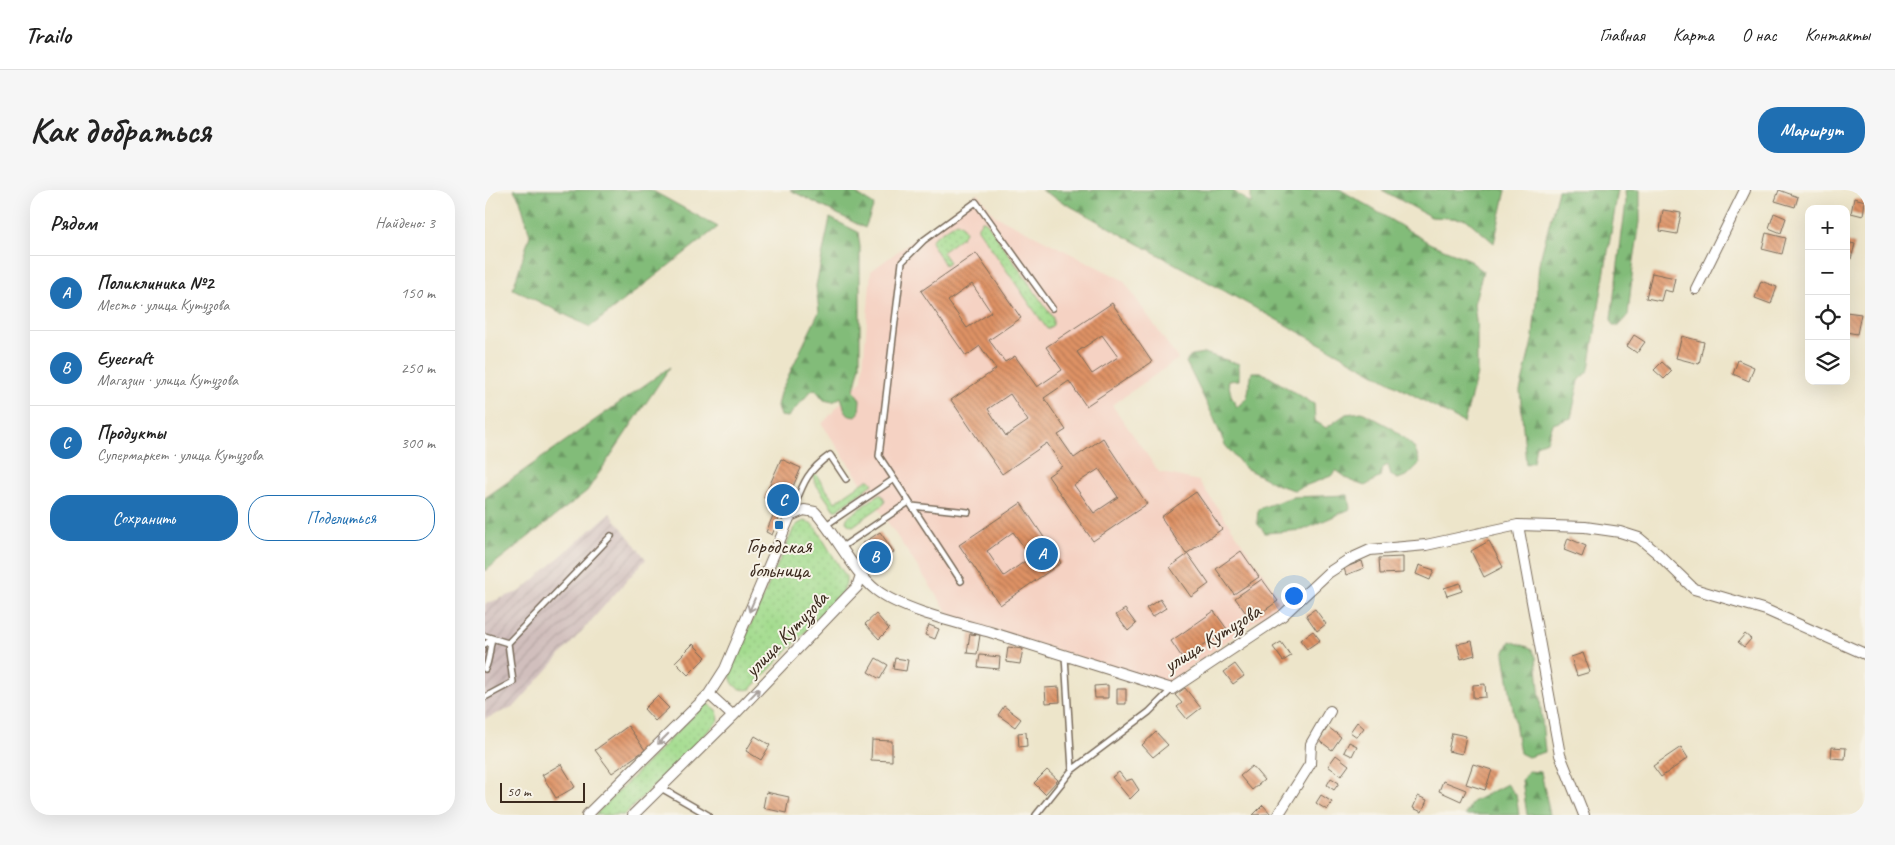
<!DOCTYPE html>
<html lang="ru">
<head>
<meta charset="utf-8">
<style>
	:root { --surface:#fff; --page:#f6f6f6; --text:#222; --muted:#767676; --line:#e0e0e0; --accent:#1f6fb2 }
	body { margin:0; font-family:Caveat,sans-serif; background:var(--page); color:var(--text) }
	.controls { position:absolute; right:15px; top:15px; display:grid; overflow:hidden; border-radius:10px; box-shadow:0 5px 20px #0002 }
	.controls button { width:45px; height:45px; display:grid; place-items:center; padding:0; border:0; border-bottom:1px solid var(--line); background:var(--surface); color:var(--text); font:25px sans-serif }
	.scale { position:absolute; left:15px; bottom:12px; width:85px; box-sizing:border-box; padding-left:5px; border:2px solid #3b2a1e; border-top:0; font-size:14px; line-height:18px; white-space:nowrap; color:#3b2a1e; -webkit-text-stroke:4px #f7f3e8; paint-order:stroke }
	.you { position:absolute; left:808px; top:405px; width:18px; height:18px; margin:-12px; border:4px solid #fff; border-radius:50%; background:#1a73e8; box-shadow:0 0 0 8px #1a73e833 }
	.badge { display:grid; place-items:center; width:32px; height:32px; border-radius:50%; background:var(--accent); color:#fff; font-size:16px; font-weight:700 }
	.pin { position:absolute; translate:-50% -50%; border:2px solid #fff; box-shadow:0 1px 5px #0006 }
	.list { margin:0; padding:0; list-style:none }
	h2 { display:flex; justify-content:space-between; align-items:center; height:65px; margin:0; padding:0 20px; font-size:21px }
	h2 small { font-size:16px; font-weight:400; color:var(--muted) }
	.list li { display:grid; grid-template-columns:32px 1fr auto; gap:15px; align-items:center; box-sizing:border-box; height:75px; padding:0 20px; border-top:1px solid var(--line) }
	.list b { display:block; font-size:19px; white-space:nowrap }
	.list p { margin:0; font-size:16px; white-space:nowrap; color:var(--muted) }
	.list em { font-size:16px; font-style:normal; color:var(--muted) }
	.actions { display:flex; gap:10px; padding:15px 20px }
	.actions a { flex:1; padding:11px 0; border:1px solid var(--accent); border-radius:20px; text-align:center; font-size:18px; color:var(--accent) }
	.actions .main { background:var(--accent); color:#fff }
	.icon { flex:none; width:28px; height:28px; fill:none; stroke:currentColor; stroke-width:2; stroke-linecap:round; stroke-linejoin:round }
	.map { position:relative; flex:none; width:1380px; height:625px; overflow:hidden; border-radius:20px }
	header { display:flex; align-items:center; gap:30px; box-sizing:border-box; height:70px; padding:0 25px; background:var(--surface); border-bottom:1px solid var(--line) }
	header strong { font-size:24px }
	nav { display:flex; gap:28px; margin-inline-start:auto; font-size:18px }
	.intro { display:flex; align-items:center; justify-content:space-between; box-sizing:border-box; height:120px; padding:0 30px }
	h1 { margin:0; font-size:35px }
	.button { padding:12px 22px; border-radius:20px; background:var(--accent); color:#fff; font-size:18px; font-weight:700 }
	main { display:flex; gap:30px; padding:0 30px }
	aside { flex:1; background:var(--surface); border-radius:20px; box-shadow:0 5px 20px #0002 }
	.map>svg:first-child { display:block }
	.built { fill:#f5d2c3 }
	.industrial { fill:url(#industrial-furrows) }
	.grass { fill:url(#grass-dots); stroke:#6f8356 }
	.forest { fill:url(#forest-firs); stroke:#5e734c }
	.building { fill:url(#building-back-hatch); fill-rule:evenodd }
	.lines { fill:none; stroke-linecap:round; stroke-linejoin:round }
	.service-casing { stroke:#796b5a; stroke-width:8 }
	.minor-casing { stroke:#796b5a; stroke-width:12 }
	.service { stroke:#fff; stroke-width:5 }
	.minor { stroke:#fff; stroke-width:10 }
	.oneway { stroke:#a79f9a }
	.poi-dot { fill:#1f6fb2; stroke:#f7f3e8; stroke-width:2 }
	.labels { text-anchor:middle; stroke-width:4; stroke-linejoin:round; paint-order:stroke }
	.poi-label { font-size:21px; fill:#3b2a1e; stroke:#f7f3e8 }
	.street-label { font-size:21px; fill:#3b2a1e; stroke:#f7f3e8 }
</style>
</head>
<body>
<header>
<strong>Trailo</strong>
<nav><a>Главная</a><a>Карта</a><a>О нас</a><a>Контакты</a></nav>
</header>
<div class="intro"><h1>Как добраться</h1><a class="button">Маршрут</a></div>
<main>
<aside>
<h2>Рядом<small>Найдено: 3</small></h2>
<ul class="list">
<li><span class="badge">A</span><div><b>Поликлиника №2</b><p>Место · улица Кутузова</p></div><em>150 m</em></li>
<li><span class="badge">B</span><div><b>Eyecraft</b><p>Магазин · улица Кутузова</p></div><em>250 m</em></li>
<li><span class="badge">C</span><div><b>Продукты</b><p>Супермаркет · улица Кутузова</p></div><em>300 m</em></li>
</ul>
<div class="actions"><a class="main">Сохранить</a><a>Поделиться</a></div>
</aside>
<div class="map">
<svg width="1380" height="625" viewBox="0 0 1380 625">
	<defs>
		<pattern id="industrial-furrows" width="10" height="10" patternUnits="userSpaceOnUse" patternTransform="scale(1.25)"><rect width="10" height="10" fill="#d1bfbd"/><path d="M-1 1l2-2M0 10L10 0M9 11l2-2" fill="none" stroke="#b4a4a2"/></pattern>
		<pattern id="grass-dots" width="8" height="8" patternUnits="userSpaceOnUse" patternTransform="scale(1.25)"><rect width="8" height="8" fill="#a3dc8e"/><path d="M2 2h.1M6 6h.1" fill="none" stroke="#8dbd7a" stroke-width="1.8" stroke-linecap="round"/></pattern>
		<pattern id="forest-firs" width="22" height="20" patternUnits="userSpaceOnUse" patternTransform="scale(1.25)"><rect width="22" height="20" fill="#82bc79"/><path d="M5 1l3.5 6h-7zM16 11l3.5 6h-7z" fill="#6c9963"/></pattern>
		<pattern id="building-back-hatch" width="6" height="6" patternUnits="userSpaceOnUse" patternTransform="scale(1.25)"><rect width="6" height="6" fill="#de9265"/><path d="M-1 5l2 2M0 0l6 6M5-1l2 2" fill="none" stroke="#b57753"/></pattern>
	</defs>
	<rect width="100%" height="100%" fill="#f7f3e8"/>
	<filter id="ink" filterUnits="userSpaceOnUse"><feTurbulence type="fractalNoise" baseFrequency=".02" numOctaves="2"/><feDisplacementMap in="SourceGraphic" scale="10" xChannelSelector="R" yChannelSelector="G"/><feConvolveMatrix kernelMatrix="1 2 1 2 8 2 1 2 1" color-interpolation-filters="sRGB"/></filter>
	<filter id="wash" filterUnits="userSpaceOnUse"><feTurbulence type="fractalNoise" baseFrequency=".0096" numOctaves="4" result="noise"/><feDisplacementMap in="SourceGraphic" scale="20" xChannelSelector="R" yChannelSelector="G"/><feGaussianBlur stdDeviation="1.12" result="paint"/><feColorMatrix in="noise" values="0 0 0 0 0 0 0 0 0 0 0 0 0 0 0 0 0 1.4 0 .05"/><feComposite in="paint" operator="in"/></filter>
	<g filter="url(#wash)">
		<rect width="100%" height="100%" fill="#ede5ca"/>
		<path class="built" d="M493 3 509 25 638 90 693 169 627 215 674 282 714 291 798 412 681 494 466 427 337 234 377 190 386 81Z"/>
		<path class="industrial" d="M125 323 161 369 30 516 0 529V414L36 401Z"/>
		<path class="grass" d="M497 31H499L502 33 568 128V135L565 138 562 139 493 39V36Z
			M472 32 477 35 480 42 477 47 457 62 464 72 460 75 446 52 448 48Z
			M330 283 350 312 382 290H385L388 294 352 320H349L330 293 328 286Z
			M393 305H397L400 310 399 314 368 336 364 335 361 332 362 328Z
			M319 331 326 333 332 340 361 387V393L358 402 266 499C252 502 245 494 245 481L309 338 313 334Z
			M223 514 232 521 234 530 139 625H110L219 515Z"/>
		<path class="forest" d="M29 0H166L233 37 105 137 28 99 45 45 35 10Z
			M305 0H365L389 15 380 38Z
			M556 0H747L766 14V0H856L946 54 981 68 998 81 989 114 992 139V184L979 233Z
			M897 0H1021L1009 53 981 29 946 27Z
			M1073 0H1133L1104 179 1094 191 1086 228 1068 234 1062 251 1051 255 1048 272 1041 274 1035 201 1048 147 1054 74Z
			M1140 0H1155V32L1148 77 1143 125 1133 136H1128L1126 129 1141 12Z
			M345 28 373 42 375 57V175L369 200 375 210 374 223 371 226 364 225 360 220 356 207 348 212 339 210 330 199 326 201 303 227 295 226 292 216 295 203 334 122 331 96Z
			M719 163 754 174V190L743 191 746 205 752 217 762 208 767 182H776L829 214 830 231 841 238 861 224 877 222 907 238 929 257 935 273 923 285 913 289 906 285 903 275 897 278 895 287 880 296 866 291 851 280 846 286 809 300 793 295 760 278 740 255 728 226 701 172 707 165Z
			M185 177 102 301 0 381V308Z
			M863 305 865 319 818 340 780 343 772 333 773 319 807 307Z
			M1025 451 1046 458 1051 467 1060 562 1043 567 1035 563 1019 464Z
			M1043 581 1056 582 1065 625H1042L1037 590Z
			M1022 594 1031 605 1034 625H980L987 612Z"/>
		<g id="blocks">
			<path class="building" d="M1294 0 1313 7 1310 17 1290 11Z
				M1369 8 1380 11 1378 26 1366 23Z
				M1178 20 1196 23 1192 44 1175 41Z
				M1289 23 1301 28 1296 43 1284 38Z
				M1281 43 1301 48 1297 64 1277 59Z
				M1361 52 1370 54 1366 69 1361 68Z
				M491 63 536 128 504 150 520 172 530 166 552 197 577 180 561 157 627 113 667 172 601 216 584 191 559 208 581 240 573 245 589 268 618 248 662 314 608 351 563 286 577 276 562 253 517 284 466 210 511 179 495 156 481 166 436 101ZM487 94 506 122 482 138 463 111ZM617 145 633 167 607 184 592 162ZM525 204 543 231 521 246 503 219ZM614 279 633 307 609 323 589 295Z
				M1167 83 1190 88 1187 102 1179 100 1176 111 1161 108Z
				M1276 91 1292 97 1286 114 1270 108Z
				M1361 122 1376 124 1372 144 1361 142Z
				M1149 145 1160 152 1152 163 1142 156Z
				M1197 146 1219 152 1214 174 1191 168Z
				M1253 170 1269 177 1264 191 1248 184Z
				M1177 172 1187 181 1179 189 1169 180Z
				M296 269 316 278 287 345 281 342 293 314 279 308Z
				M711 302 737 339 701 364 676 327Z
				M536 313 576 373 515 415 474 355ZM528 342 546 367 519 386 502 361Z
				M395 342 409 362 390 374 377 354Z
				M1083 348 1101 356 1097 367 1079 360Z
				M1004 351 1018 377 999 387 986 361Z
				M756 361 774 387 749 404 731 379Z
				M703 364 724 394 706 407 685 377Z
				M918 367V383L895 384 894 368Z
				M877 371 879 378 861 385 859 378Z
				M934 375 949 380 945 390 931 384Z
				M777 389 793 411 766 430 750 408Z
				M975 393 977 401 962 406 959 398Z
				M675 409 681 418 667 427 661 418Z
				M640 419 651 434 643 441 631 425Z
				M830 419 841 434 832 441 821 425Z
				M729 421 742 439 698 469 686 451Z
				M391 424 404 439 394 449 380 434Z
				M444 435 454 439 450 449 440 445Z
				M828 441 835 450 822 459 815 450Z
				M485 444 495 445 492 464 482 463Z
				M1260 444 1266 449 1259 457 1253 452Z
				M987 451 990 465 976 469 972 454Z
				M796 452 806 466 798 471 788 457Z
				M208 454 221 467 203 485 190 472Z
				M523 457 538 459 535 474 521 472Z
				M1098 463 1105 482 1092 486 1086 467Z
				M495 465 515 467 514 479 493 477Z
				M391 468 403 475 395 489 383 482Z
				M410 468 423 470 421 481 408 479Z
				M750 474 759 486 748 494 739 482Z
				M1000 494 1001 507 988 508V495Z
				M623 495V508H610L609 496Z
				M574 497 575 512 561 513 560 498Z
				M700 498 716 518 702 529 692 517 697 513 690 505Z
				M632 499H641V514H632Z
				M172 506 184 518 170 531 159 519Z
				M519 516 536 529 530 537 513 525Z
				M872 532 879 538 872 547 865 542Z
				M143 536 160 560 127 583 110 560Z
				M843 537 856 547 847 560 834 550Z
				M541 542 542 556 534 557 533 543Z
				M671 542 683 555 668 567 657 555Z
				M967 543 981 546 977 564 963 561Z
				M270 546 285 555 276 570 261 561Z
				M387 550 407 551V571L386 570Z
				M864 552 872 556 867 566 859 562Z
				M1196 557 1203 568 1176 587 1168 576Z
				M1347 557 1361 558 1360 569 1346 568Z
				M851 565 864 575 856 586 843 576Z
				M76 574 90 597 71 608 57 585Z
				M988 574 1007 580 1000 600 981 594Z
				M767 576 779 590 767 600 755 586Z
				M562 580 573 590 560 604 549 593Z
				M634 582 641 591 647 589 654 600 645 609 627 587Z
				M846 588 854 593 849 600 842 595Z
				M958 591 981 600 976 611 954 601Z
				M281 602 304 607 301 623 278 618Z
				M836 605 847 612 842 620 831 613Z
				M933 606 942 610 937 622 928 618Z
				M778 615 786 624 768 625Z"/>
		</g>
	</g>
	<g filter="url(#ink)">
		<use href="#blocks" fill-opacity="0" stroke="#796b5a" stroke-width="1"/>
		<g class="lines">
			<g class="service-casing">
				<path id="service" d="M427 316 483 322
					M306 325C317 298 319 283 345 265L361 289
					M341 335 409 289
					M357 357 424 312
					M476 391 394 266 417 72 439 50 491 12 567 118
					M0 446 23 453
					M0 454 8 449
					M0 479C5 470 4 459 7 449
					M0 507 28 492 23 453 126 346
					M587 580 664 522 686 500
					M176 598 223 625
					M551 625 587 580 580 466"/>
			</g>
			<g class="minor-casing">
				<path id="minor" d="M1211 99 1260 0
					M1033 335 1075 565 1099 625
					M224 504 248 526
					M102 625 224 504 240 479 305 326 319 320 330 322C351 345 369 383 391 400 417 420 473 433 505 442 566 461 626 480 687 499L797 426 843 383 863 370 885 360 941 355 1033 335 1100 337 1135 342 1154 348 1172 363 1209 399 1281 420 1380 464
					M148 625 248 526 364 405 372 397 376 385
					M793 625 825 574 826 554 845 521"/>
			</g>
			<use href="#service" class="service"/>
			<use href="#minor" class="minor"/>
		</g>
		<defs><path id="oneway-shaft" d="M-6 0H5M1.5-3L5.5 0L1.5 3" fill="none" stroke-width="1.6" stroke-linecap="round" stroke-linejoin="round" transform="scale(1.25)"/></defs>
		<g class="oneway">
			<use href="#oneway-shaft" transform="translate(267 415) rotate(113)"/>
			<use href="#oneway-shaft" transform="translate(269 504) rotate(-46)"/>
			<use href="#oneway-shaft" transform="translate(178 549) rotate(135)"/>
		</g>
	</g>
	<rect class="poi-dot" x="289" y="330" width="10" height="10" rx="2.5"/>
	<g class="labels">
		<g class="poi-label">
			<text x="294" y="363">Городская<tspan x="294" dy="24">больница</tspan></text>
		</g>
		<g class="street-label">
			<text transform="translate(301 444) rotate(-46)" y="7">улица Кутузова</text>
			<text transform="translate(727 448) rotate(-32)" y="7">улица Кутузова</text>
		</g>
	</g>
</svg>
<div class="controls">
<button>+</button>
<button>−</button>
<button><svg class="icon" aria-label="locate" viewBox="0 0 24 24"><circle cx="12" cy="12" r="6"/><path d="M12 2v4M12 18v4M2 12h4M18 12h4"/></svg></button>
<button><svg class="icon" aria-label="layers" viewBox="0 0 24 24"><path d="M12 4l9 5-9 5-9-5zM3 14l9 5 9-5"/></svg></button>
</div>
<div class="scale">50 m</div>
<div class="you"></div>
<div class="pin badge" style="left:557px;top:364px">A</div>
<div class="pin badge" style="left:390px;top:367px">B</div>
<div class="pin badge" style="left:298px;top:310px">C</div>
</div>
</main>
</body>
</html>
